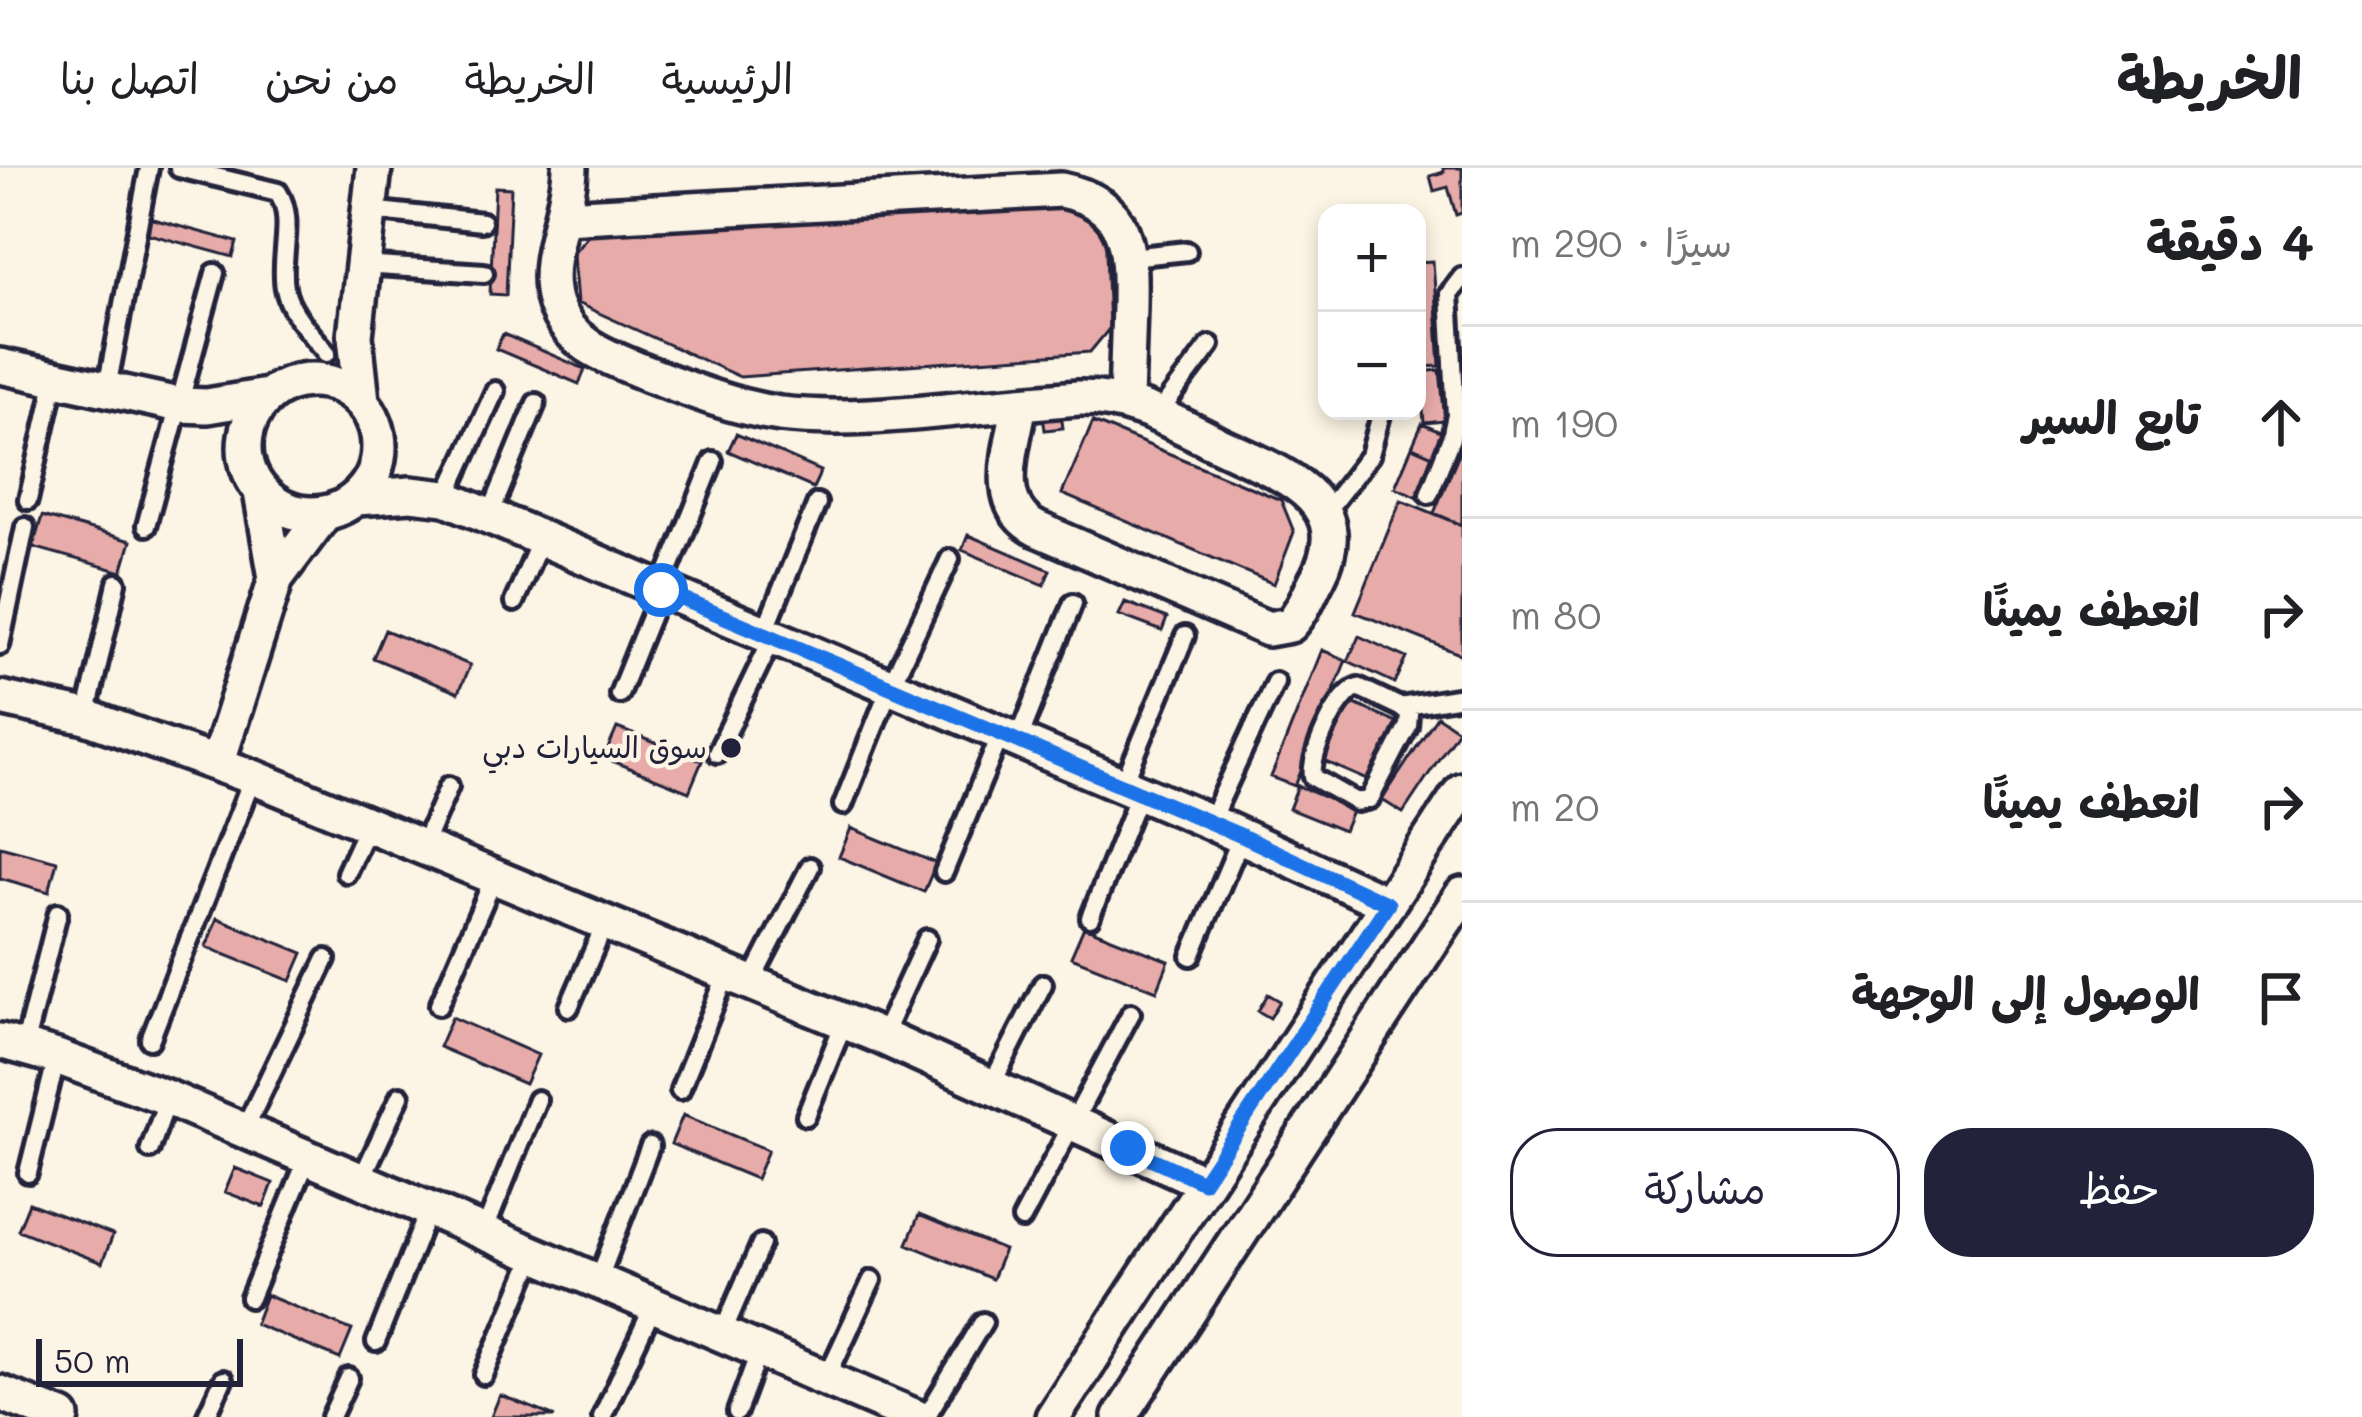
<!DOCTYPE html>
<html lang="ar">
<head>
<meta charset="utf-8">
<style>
	:root { --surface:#fff; --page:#f6f6f6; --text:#202124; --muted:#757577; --line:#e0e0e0; --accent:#22223b }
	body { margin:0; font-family:Mali,"Playpen Sans Arabic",sans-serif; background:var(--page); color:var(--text); direction:rtl }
	.controls { position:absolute; right:36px; top:36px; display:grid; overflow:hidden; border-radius:24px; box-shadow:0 6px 18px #0003 }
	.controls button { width:108px; height:108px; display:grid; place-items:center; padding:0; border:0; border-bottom:3px solid var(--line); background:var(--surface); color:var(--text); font:60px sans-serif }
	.scale { position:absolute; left:36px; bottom:30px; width:207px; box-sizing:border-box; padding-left:12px; border:6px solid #22223b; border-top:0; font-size:33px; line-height:42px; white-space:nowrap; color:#22223b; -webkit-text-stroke:9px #fcf5e5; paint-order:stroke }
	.stop { position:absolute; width:36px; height:36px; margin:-27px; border:9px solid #1a73e8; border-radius:50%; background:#fff }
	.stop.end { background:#1a73e8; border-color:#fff; box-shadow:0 3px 12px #0008 }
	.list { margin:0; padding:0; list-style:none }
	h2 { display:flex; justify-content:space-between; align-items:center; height:156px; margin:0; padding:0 48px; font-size:51px }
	h2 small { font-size:39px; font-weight:400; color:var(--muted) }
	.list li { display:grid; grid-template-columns:78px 1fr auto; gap:36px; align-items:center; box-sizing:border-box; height:192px; padding:0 48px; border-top:3px solid var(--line) }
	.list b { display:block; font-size:45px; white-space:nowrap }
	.list em { font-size:39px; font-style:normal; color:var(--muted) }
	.actions { display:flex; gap:24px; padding:36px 48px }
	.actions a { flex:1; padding:27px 0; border:3px solid var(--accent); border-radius:48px; text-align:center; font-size:42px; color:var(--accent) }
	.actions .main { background:var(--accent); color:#fff }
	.icon { flex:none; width:66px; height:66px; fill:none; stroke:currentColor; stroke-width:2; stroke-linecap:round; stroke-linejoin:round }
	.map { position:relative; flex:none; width:1462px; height:1249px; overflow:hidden; direction:ltr }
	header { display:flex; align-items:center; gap:72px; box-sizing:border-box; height:168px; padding:0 60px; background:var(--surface); border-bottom:3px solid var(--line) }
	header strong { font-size:57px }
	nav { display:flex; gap:66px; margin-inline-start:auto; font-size:42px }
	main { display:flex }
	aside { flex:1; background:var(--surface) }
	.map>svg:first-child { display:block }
	.building { fill:#e7aca9; stroke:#22223b; stroke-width:3 }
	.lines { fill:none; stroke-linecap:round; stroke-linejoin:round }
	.service-casing { stroke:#22223b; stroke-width:26 }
	.minor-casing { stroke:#22223b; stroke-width:42 }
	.service { stroke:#fcf5e5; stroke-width:16 }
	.minor { stroke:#fcf5e5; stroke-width:33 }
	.route { stroke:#1a73e8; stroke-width:15 }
	.poi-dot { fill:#22223b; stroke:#fcf5e5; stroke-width:4.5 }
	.labels { text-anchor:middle; stroke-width:9; stroke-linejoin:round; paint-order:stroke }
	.poi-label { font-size:30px; fill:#22223b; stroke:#fcf5e5; text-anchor:end }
</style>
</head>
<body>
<header>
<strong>الخريطة</strong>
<nav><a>الرئيسية</a><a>الخريطة</a><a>من نحن</a><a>اتصل بنا</a></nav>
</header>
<main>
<aside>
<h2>4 دقيقة<small>سيرًا · 290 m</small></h2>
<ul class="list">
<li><svg class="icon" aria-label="ahead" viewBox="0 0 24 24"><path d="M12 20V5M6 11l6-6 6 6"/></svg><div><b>تابع السير</b></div><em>190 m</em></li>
<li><svg class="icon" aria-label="right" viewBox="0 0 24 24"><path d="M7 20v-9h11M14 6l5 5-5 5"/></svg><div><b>انعطف يمينًا</b></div><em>80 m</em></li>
<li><svg class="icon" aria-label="right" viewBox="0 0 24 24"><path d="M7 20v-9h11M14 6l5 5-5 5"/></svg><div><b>انعطف يمينًا</b></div><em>20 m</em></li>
<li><svg class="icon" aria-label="arrive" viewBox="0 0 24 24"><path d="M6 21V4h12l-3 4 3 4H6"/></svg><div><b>الوصول إلى الوجهة</b></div></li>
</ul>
<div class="actions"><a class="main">حفظ</a><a>مشاركة</a></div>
</aside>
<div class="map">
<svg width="1462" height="1249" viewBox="0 0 1462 1249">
	<rect width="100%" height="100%" fill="#fcf5e5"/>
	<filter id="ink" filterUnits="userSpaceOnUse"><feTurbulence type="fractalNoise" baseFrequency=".00833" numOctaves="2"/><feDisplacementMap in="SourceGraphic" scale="24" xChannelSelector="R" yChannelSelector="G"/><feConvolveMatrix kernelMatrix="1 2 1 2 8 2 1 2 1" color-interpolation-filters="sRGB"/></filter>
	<g filter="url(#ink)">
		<path class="building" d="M1443 0H1462V45L1456 47 1448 19 1434 23 1430 8 1444 4Z
			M495 19 511 20 506 127 490 126Z
			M1077 31 1105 57 1109 161 1090 184 740 209 577 135 573 85 595 58Z
			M149 50 237 74 233 89 145 65Z
			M1433 93 1440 198 1420 199 1417 94Z
			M503 166 585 201 579 216 496 181Z
			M1440 202 1445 253 1424 255 1420 204Z
			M1061 246 1063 260 1045 262 1043 248Z
			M1093 254 1281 332 1294 364 1274 416 1062 326Z
			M1422 256 1445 266 1435 289 1412 279Z
			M736 266 821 303 813 320 728 283Z
			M1462 278V357L1434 345Z
			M1412 279 1435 289 1418 329 1395 319Z
			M1401 332 1462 357V487L1355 444Z
			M42 348 131 373 122 404 33 379Z
			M968 367 1050 402 1044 417 962 382Z
			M1125 434 1167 450 1162 463 1119 447Z
			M385 462 470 497 458 525 373 490Z
			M1359 468 1407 490 1395 515 1348 493Z
			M1322 482 1346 492 1295 618 1271 609Z
			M1350 534 1396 554 1370 613 1324 593Z
			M1437 548 1458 562 1403 645 1382 632Z
			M617 560 702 593 689 624 604 590Z
			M1298 618 1353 641 1344 663 1289 641Z
			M851 660 936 695 924 724 839 689Z
			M0 678 57 693 49 724 0 710Z
			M217 750 303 785 291 813 206 779Z
			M1084 759 1169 793 1157 823 1071 789Z
			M1268 826 1280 833 1270 850 1258 843Z
			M452 849 538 887 525 916 439 879Z
			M683 947 768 982 756 1011 671 976Z
			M235 1000 273 1015 264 1039 225 1024Z
			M29 1035 113 1067 102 1095 18 1062Z
			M919 1047 1004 1082 992 1111 907 1076Z
			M266 1127 352 1162 340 1191 255 1156Z
			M500 1227 555 1249H491Z"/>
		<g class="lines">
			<g class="service-casing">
				<path id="service" d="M179 0 278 24C296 52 279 88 285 120 289 145 312 166 327 185
					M369 42 482 54
					M1130 89 1187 83
					M362 97 484 105
					M107 220 149 0
					M1158 246 1210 177
					M1429 326 1451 270 1456 247 1449 126 1462 109
					M446 330 495 223
					M28 332 56 210
					M1324 346 1370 287 1382 243
					M489 349 536 235
					M146 358 215 105
					M514 434 541 371
					M764 465 817 335
					M0 477 25 359
					M619 526 713 293
					M1400 539 1409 546 1408 558 1370 631 1357 634 1313 609C1309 589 1337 526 1358 519L1400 539 1462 529
					M86 549 117 415
					M1018 573 1073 435
					M717 585 773 469
					M1123 617 1185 468
					M843 637 890 519 950 391
					M1210 654 1275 514
					M422 680 449 618
					M944 704 1001 566
					M346 705 368 657
					M1090 750 1140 624
					M1191 788 1242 668
					M750 816 810 699
					M439 837 494 710
					M569 839 605 756
					M882 869 927 771
					M150 872 253 609
					M24 879 58 745
					M991 918 1043 816
					M680 922 727 806
					M806 948 844 855
					M244 962 326 791
					M150 981 168 930
					M28 1005 57 889
					M361 1012 400 928
					M1022 1051 1131 845
					M484 1064 537 932
					M598 1113 650 978
					M250 1130 308 989
					M722 1166 761 1076
					M376 1174 429 1041
					M484 1207 535 1086
					M827 1209 872 1112
					M737 1244 760 1182
					M206 1249 223 1212
					M331 1249 349 1210
					M602 1249 654 1137
					M926 1249 983 1154"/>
			</g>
			<g class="minor-casing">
				<path id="minor" d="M570 0C569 45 541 92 555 136 568 175 605 188 639 202 685 220 731 239 780 246 858 255 942 241 1020 235
					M563 49 1061 22C1130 36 1130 79 1129 138 1128 170 1127 202 1126 233
					M0 198 179 237 207 238 267 228
					M245 279a67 67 0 1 1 134 0a67 67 0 1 1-134 0Z
					M1078 230C1131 229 1171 253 1218 276 1274 303 1360 329 1318 409 1309 425 1303 444 1290 457L1268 461 1037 361C990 337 1013 278 1020 235Z
					M362 233 355 168 374 0
					M261 324 276 410
					M357 330 411 326 446 330 1210 654 1388 736
					M0 530 86 549 253 609 882 869 1203 1014
					M217 596 276 410 324 346
					M0 873 57 889 168 930 916 1249
					M0 1225 62 1249
					M1053 1249 1462 622
					M1120 1249 1462 727"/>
			</g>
			<use href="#service" class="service"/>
			<use href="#minor" class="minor"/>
		</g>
	</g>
	<g class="lines" filter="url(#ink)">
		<path class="route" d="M661 422 1242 668 1388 736 1203 1014 1128 980"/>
	</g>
	<circle class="poi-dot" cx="731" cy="580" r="12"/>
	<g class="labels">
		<g class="poi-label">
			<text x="707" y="590">سوق السيارات دبي</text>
		</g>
	</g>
</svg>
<div class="controls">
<button>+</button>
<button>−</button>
</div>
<div class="scale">50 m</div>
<div class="stop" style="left:661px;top:422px"></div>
<div class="stop end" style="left:1128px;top:980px"></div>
</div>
</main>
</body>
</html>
